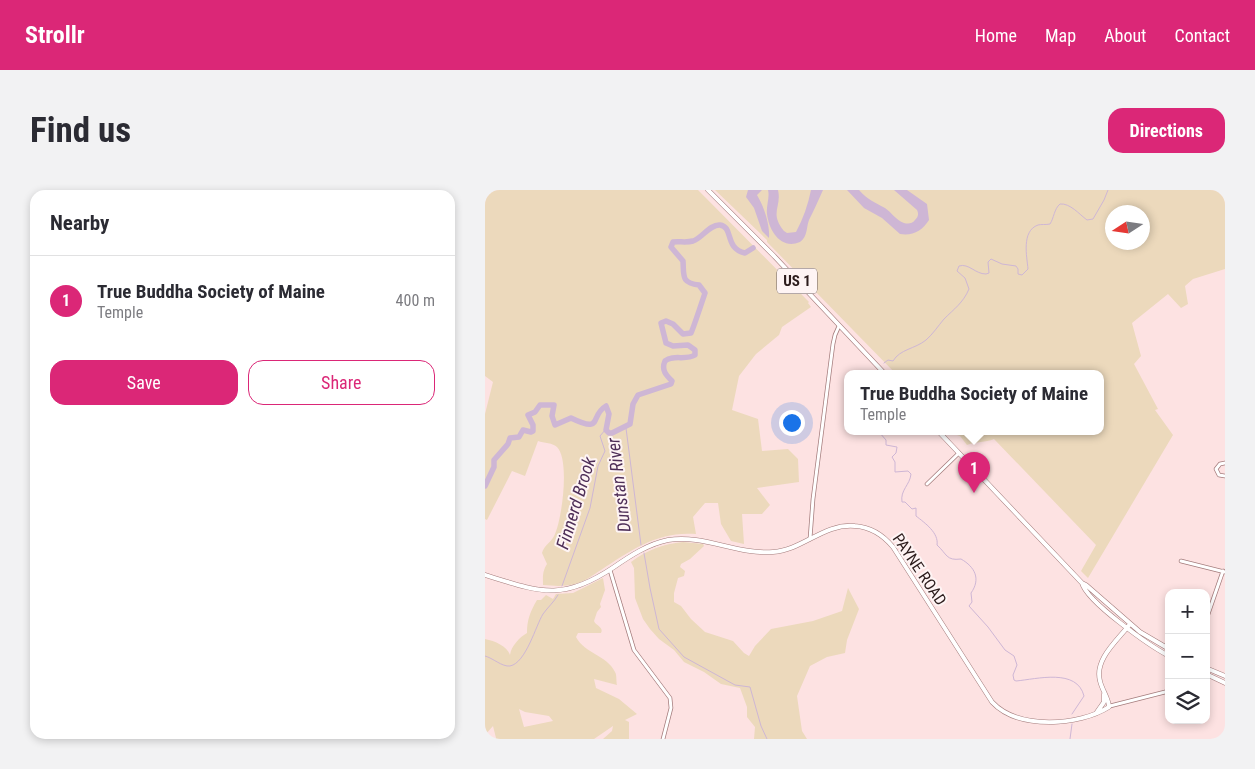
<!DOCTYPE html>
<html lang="en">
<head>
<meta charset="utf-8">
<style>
	:root { --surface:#fff; --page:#f2f2f3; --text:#2b2b33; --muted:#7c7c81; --line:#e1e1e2; --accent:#db2777 }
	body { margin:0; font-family:"Roboto Condensed",sans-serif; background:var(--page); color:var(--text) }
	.controls { position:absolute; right:15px; bottom:15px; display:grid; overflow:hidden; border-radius:10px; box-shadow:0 2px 8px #0003 }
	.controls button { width:45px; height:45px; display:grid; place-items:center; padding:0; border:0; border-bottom:1px solid var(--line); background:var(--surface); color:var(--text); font:25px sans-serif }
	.compass { position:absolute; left:620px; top:15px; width:45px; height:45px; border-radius:50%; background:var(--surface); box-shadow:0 2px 8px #0003; rotate:258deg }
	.you { position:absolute; left:306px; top:232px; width:18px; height:18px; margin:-12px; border:4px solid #fff; border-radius:50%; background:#1a73e8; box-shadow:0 0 0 8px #1a73e833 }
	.badge { display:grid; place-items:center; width:32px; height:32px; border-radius:50%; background:var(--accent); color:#fff; font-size:16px; font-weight:700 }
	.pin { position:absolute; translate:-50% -41px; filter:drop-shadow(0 1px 2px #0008) }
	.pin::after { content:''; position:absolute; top:26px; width:18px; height:15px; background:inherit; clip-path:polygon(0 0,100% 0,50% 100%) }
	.popup { position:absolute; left:359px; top:180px; width:260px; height:65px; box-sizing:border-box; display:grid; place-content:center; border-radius:10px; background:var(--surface); filter:drop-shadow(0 1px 4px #0005); font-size:16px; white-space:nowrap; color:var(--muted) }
	.popup b { font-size:19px; color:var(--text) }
	.popup::after { content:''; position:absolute; left:50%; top:100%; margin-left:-10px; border:10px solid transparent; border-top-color:var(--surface) }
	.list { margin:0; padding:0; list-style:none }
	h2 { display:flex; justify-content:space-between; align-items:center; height:65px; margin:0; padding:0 20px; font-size:21px }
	h2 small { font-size:16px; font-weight:400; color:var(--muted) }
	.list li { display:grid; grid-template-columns:32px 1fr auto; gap:15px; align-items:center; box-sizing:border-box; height:90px; padding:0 20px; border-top:1px solid var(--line) }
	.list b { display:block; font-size:19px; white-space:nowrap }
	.list p { margin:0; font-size:16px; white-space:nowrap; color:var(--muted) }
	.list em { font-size:16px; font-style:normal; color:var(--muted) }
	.actions { display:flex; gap:10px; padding:15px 20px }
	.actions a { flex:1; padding:11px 0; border:1px solid var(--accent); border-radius:15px; text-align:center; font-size:18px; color:var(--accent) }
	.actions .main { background:var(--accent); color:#fff }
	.icon { flex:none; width:28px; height:28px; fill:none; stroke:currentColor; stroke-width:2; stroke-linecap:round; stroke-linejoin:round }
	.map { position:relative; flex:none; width:740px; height:549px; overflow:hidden; border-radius:15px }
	header { display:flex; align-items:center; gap:30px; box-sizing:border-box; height:70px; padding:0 25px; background:var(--accent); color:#fff }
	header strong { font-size:24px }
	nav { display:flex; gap:28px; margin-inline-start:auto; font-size:18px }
	.intro { display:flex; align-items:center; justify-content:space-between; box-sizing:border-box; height:120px; padding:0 30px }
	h1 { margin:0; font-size:35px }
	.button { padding:12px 22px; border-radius:15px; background:var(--accent); color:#fff; font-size:18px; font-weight:700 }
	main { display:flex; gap:30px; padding:0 30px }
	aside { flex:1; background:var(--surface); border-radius:15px; box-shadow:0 2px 8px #0003 }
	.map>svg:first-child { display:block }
	.green { fill:#ecd9bc; fill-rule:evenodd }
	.water { fill:#ceb6d5 }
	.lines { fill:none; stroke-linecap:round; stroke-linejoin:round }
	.stream { stroke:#ceb6d5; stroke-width:1 }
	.river { stroke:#ceb6d5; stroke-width:5.5 }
	.minor-casing { stroke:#a47c7c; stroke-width:4.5 }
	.major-casing { stroke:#a47c7c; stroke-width:5 }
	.minor { stroke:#fff; stroke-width:3 }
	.major { stroke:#fff; stroke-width:4 }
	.labels { text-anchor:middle; stroke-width:4; stroke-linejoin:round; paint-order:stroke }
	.shield { fill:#fef4f4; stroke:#6b5d5d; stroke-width:1 }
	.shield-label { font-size:15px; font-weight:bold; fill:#2c1c1c }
	.street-label { font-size:16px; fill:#2c1c1c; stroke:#fef4f4 }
	.water-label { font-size:18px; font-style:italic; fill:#4e2e57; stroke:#fef4f4 }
</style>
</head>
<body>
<header>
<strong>Strollr</strong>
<nav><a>Home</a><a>Map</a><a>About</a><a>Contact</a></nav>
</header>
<div class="intro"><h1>Find us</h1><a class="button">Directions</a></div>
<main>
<aside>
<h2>Nearby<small></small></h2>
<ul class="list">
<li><span class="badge">1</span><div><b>True Buddha Society of Maine</b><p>Temple</p></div><em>400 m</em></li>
</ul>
<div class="actions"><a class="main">Save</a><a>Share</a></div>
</aside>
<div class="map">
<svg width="740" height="549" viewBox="0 0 740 549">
	<rect width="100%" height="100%" fill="#fde2e2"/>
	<path class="green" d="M5 0H213L324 112 323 113 326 117 297 137 294 145 271 164 254 186 247 220 273 229 277 261 303 259 313 269 314 292 272 298 285 315 277 324H257L259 354 246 351 236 334 233 313H220L208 327 211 344C173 341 146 360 116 380 108 385 102 390 93 393 81 397 70 396 58 395 58 387 57 382 62 374L57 363C59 355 67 352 70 344 77 328 85 270 72 257 68 253 59 253 53 251L40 286 27 281 2 330 0 329V224L8 192 0 186V10Z
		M230 0H740V79L708 89 700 96 703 114 696 118 683 104 647 133 656 166 649 174 673 219 670 220 688 245 603 388 596 381 611 355 509 249C500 253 492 251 482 255L475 246 463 242H615V184H411L282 52V50ZM628 22H658V52H628Z
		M198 352 218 354 219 356 205 369 196 374 195 377 200 381 199 386 193 388 189 403V412L196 416 206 429 220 442 248 451 259 463 264 466 270 456 286 439 328 431 357 421 363 398 374 419 362 450 360 463 342 467 325 476 312 506 317 541 322 549H269L270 537 262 527V517L255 498 236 494 219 482 199 472 189 460 174 449 165 439 158 429 150 408 149 378 146 372C162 360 178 354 198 352Z
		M118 388 120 400 115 414 116 417 112 422 109 431C111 436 119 437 116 443H93L91 447C100 464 122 465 130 482 132 485 131 491 132 495L109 489 111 498 134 509 152 524 140 530 144 532V549H118L127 541 128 536 109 549H6L11 548 8 536 0 545V449C10 451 22 456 25 465 26 456 35 447 42 443 42 430 45 422 52 410H56L61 405 68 409 71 404 88 403ZM34 519 40 522 64 526 68 531 39 537Z"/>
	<path class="water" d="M263 0H277L272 5C279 17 285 34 284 48L277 41 269 18 261 7Z
		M283 0H293C297 17 284 23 299 41L302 43 311 42C318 29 323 15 326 0H338C333 11 329 20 324 30 321 38 323 46 315 52 296 60 284 41 282 24 281 16 285 7 283 0Z
		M362 0H374C383 10 389 12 400 18 406 22 411 30 419 33 423 34 427 34 430 30 433 27 434 24 432 20L409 0H422L442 14 444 30C437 41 428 46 415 44L397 28 379 18Z"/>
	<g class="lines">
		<path class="stream" d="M399 173 403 170 408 171C415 159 430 159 441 150 448 144 453 136 459 129 469 119 478 113 484 99L480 88 472 81 474 76C484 73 490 84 501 84L504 83 503 72 506 69 517 74 531 76 533 79V84L537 85 543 79C542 67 536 41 553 35 556 34 561 35 565 34 569 28 569 19 575 14 585 13 594 24 602 30L608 29 619 10 623 0
			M387 184 389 183
			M141 238 156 355
			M394 242 401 250V255L412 257 411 263 407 267 410 272V282L423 281 426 284C425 295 415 300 417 312H420L427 319 431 318V326C440 333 454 343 452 355 462 364 461 371 476 369 490 377 496 389 486 403L487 412 484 416 503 437 520 460 529 466 532 475 528 485 529 490 531 491C552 489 592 478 599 506L587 524
			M159 363 165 398 174 439 199 467 250 495 265 497 276 536 282 549
			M77 396 105 318 113 276 120 261 115 246 121 239
			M0 466C8 468 17 477 25 476 41 473 51 435 58 424 63 417 69 412 73 405
			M585 549 587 534"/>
		<path class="river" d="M0 296 9 277V270L23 254 25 248 34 247 38 240 46 242 48 241V235L43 225 50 222 55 215H69L67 226 70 235 86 228C119 244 104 226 121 216L124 224 121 240 124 243H127L145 234 148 214 153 205 186 194 187 191C181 185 176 180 180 171 189 164 200 171 210 165V160L203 155 188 156 181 153 176 133 181 131 188 134 198 144 206 143C208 139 218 109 220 103L214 95C196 93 199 86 198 71L186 57 188 52C194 51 201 53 208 51 217 48 225 34 235 35 249 37 239 58 260 63L268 58"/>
		<g class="minor-casing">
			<path id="minor" d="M740 273 735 274 731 279 734 285 740 286
				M442 294 474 263
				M325 349 328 309 348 154 350 145 354 136
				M696 371 740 382
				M125 380 149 460 185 508 186 518 178 549
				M721 430 738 381
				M625 516 684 501"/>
		</g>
		<g class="major-casing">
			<path id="major" d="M223 0 289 66 400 184
				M454 242 597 393C602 412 665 456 684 466
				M0 385C55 402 77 412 129 377 145 366 163 354 183 350 219 344 252 365 288 362 318 360 339 333 370 336 386 337 398 345 408 357L507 512C533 540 594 536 624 517 624 509 617 500 615 491 609 469 633 450 645 434
				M597 393 601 395 655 442 684 459
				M721 478 740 486
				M721 484 740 493
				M612 522 619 512V504"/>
		</g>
		<use href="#minor" class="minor"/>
		<use href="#major" class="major"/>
	</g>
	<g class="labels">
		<rect class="shield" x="292" y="78.5" width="40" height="25" rx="4"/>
		<g class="shield-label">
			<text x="312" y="96">US 1</text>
		</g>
		<g class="street-label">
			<text transform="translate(435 379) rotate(56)" y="6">PAYNE ROAD</text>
		</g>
		<g class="water-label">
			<text transform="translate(134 295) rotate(-97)" y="6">Dunstan River</text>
			<text transform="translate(91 313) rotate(-73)" y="6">Finnerd Brook</text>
		</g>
	</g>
</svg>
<div class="controls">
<button>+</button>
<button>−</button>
<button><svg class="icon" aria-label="layers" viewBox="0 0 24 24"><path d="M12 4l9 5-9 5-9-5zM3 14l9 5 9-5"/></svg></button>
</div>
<svg class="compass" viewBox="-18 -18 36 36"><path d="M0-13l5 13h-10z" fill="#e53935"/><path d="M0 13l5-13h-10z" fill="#7c7c81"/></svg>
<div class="you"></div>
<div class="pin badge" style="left:489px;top:303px">1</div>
<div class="popup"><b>True Buddha Society of Maine</b>Temple</div>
</div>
</main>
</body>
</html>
